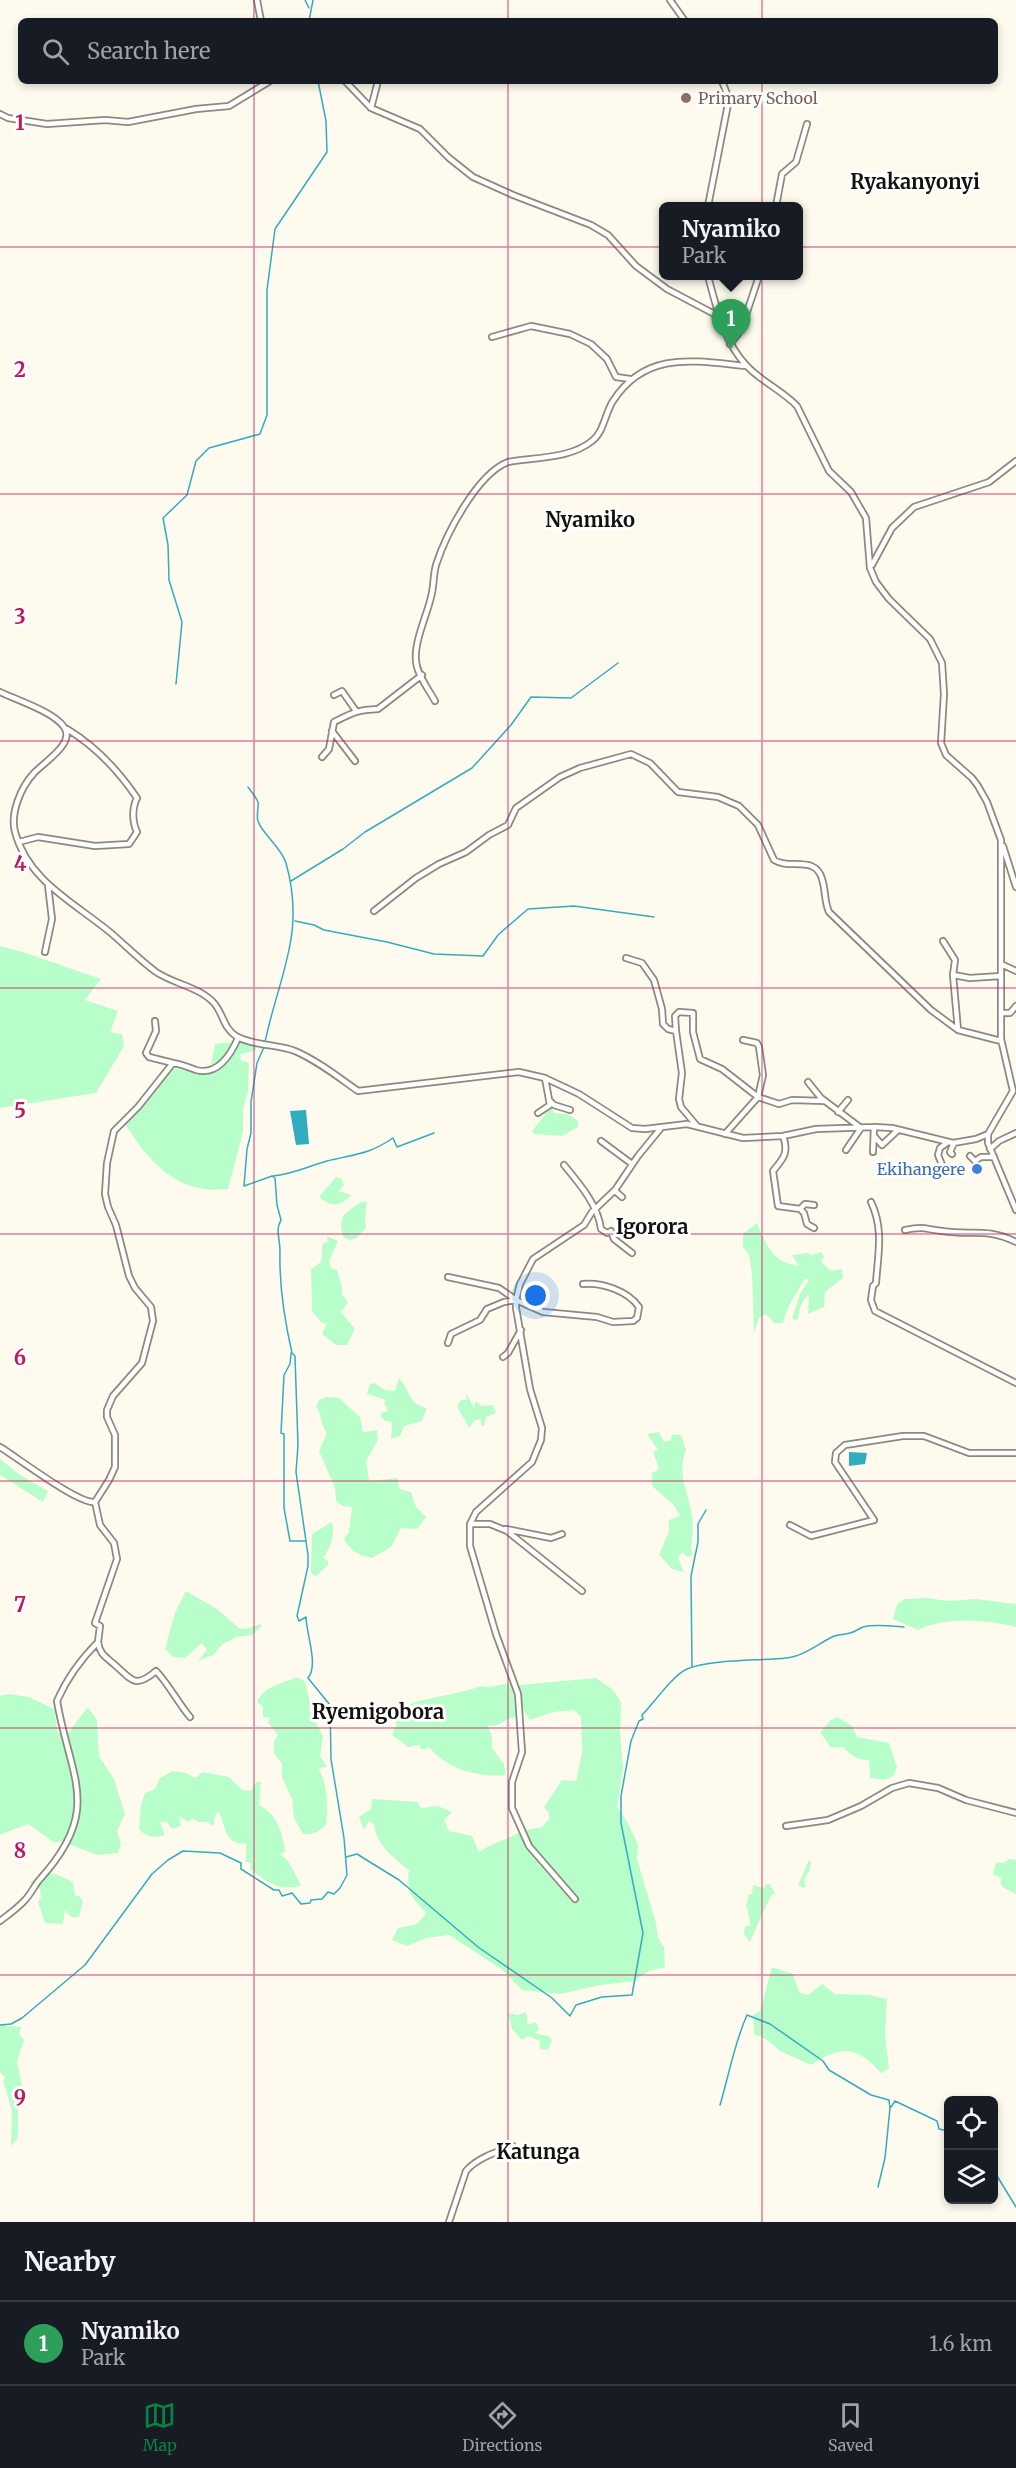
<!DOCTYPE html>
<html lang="en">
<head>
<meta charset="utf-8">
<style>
	:root { --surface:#171b24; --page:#242831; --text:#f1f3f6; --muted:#9ea1a6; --line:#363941; --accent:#0b8043 }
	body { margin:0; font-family:Merriweather,serif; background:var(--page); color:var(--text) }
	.controls { position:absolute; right:18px; bottom:18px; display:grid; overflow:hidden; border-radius:9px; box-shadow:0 3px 9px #0003 }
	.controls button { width:54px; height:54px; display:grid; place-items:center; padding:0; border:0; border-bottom:2px solid var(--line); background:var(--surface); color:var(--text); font:30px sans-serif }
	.you { position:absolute; left:536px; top:1296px; width:21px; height:21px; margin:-15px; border:4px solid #fff; border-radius:50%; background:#1a73e8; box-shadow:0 0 0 9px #1a73e833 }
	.badge { display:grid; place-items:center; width:39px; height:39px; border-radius:50%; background:var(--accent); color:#fff; font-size:20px; font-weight:700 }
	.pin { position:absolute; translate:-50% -50px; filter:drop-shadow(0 2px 3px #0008) }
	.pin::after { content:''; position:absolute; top:32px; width:21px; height:18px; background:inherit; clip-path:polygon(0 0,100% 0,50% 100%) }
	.popup { position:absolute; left:659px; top:202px; width:144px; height:78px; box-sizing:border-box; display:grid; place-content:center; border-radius:9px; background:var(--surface); filter:drop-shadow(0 2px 4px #0005); font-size:20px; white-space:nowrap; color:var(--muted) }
	.popup b { font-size:22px; color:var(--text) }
	.popup::after { content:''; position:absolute; left:50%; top:100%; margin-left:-12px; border:12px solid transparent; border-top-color:var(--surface) }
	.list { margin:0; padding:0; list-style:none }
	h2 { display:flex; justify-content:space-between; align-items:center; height:78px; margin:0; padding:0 24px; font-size:26px }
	h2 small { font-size:20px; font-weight:400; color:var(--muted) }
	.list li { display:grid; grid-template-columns:39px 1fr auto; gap:18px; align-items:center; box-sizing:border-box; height:84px; padding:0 24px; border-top:2px solid var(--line) }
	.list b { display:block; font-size:22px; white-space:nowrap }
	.list p { margin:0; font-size:20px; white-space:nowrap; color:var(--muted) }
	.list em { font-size:20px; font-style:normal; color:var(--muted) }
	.icon { flex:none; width:33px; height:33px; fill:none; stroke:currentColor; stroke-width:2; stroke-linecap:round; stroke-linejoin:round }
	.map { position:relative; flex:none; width:1016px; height:2222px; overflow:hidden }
	.search { position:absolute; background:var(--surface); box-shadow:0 3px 9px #0003; left:18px; right:18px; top:18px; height:66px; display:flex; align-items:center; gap:15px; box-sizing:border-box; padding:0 21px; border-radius:9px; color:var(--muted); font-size:22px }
	.sheet { height:162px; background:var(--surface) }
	nav { display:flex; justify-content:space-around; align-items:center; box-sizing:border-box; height:84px; border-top:2px solid var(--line); background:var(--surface); font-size:16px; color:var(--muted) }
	nav a { display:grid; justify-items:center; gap:3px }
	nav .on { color:var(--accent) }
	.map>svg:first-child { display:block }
	.green { fill:#b8feca }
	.water { fill:#31adbf }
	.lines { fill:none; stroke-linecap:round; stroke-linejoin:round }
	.stream { stroke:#31adbf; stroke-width:1.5 }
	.minor-casing { stroke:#8c8a7e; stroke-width:8 }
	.minor { stroke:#fff; stroke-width:4.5 }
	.grid { fill:none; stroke:#c2185b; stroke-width:1.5; stroke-opacity:0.55 }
	.education-dot { fill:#8d6e63; stroke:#fff; stroke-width:2 }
	.shop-dot { fill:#3f7fe0; stroke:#fff; stroke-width:2 }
	.labels { text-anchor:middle; stroke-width:6; stroke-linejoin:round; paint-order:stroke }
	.education-label { font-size:16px; fill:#785e54; stroke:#fff; text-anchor:start }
	.shop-label { font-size:16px; fill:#366cbe; stroke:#fff; text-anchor:end }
	.quarter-label { font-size:20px; font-weight:bold; fill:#12110c; stroke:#fff }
	.grid-label { font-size:20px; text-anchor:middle; font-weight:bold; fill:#c2185b; stroke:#fff; stroke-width:6; stroke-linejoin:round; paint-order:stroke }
</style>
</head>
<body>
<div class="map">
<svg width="1016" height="2222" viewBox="0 0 1016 2222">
	<rect width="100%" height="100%" fill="#fefbee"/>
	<path class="green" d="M0 946 23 952 101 979 85 1000 118 1011 110 1032 122 1034 124 1046 96 1093 0 1108Z
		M243 1041 257 1047 255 1051 240 1054 241 1060 249 1063 248 1092 243 1109V1132L228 1189C177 1195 150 1163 125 1124L171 1069C188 1069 202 1076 217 1069L211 1064 215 1044Z
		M550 1108 552 1107 554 1113 568 1114 578 1121V1127L562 1136 534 1134 532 1131Z
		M336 1177 341 1178 344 1185 338 1191 352 1195C340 1206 332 1208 319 1197Z
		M361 1202H367L365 1218 366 1227 357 1238 350 1240 343 1237C337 1216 345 1213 361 1202Z
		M757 1223C768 1247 771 1262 799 1266L792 1255 808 1253 812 1255 821 1252 824 1257 821 1262 831 1271 842 1269 843 1278 825 1292 824 1307 808 1314 809 1295C801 1300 799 1311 798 1320L792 1319 800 1294 809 1280 805 1278C797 1294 787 1305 783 1323H774L766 1314 759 1318 754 1333 752 1274 749 1254 743 1247V1234Z
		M327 1236 338 1241 329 1261 331 1268 337 1270 342 1287V1295L348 1302 341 1312 355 1329 347 1345H336L322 1334 327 1323H322L312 1311 311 1269 321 1262 323 1243 328 1242Z
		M399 1378C410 1390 409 1405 427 1408L422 1421 404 1426 400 1436 391 1439 392 1422 385 1421 380 1416 382 1412 388 1411 384 1403 386 1400 367 1394 370 1384 374 1383 385 1390 395 1391Z
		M466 1393 474 1408 476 1401 482 1406 493 1405 496 1413 486 1417 484 1426 481 1425V1419L475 1420 469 1428 457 1406 461 1400H467Z
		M326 1397 339 1398 360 1417 363 1432 377 1430 378 1440 366 1461 369 1481 398 1478 399 1489 411 1492 416 1507 426 1517 417 1529 401 1528 391 1547 372 1558C358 1555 351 1551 344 1539L349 1532 352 1507 342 1506 336 1501 335 1488 319 1451 327 1433C320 1424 322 1415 316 1406L319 1400Z
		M659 1432 664 1442 671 1440 672 1434 681 1435 686 1450C676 1474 689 1492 692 1516 694 1527 692 1539 691 1550L693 1554 688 1557 682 1552 678 1558 684 1572 672 1569 659 1555 669 1531V1520L680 1516 674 1505 652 1486V1473L659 1469 653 1451 658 1450 647 1434Z
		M0 1459 20 1475 48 1491 43 1502 0 1475Z
		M332 1522C335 1536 331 1546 323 1558L328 1561V1565L315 1577 311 1572 312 1534Z
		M186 1591 217 1609 239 1628 245 1629 261 1624V1627L252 1635 237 1637 223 1644 213 1655 198 1661 207 1650 202 1643 185 1658 173 1657 165 1649 175 1613Z
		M927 1598 948 1601 975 1599 1016 1604V1627C985 1620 948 1616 918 1630L893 1619 897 1604 905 1599Z
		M298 1677 305 1682 310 1702 309 1710 323 1736 320 1756 327 1767 318 1768C328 1782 328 1809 326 1825 318 1832 314 1835 303 1834L294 1818 292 1799 282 1777V1764L274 1753V1741L278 1735 268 1723 271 1718 263 1717V1707L257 1702C263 1687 284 1682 298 1677Z
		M596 1678 613 1690 621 1702 620 1733 623 1768 617 1807 628 1823 638 1845 637 1859 656 1923 658 1938 664 1947 665 1967 649 1971 634 1981 601 1985 560 1994 522 1990 501 1969 449 1935 426 1938 407 1946 392 1940 398 1928 417 1924 426 1913C412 1897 406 1893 409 1870 395 1859 376 1844 374 1825L369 1821 364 1830 359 1817 371 1809 372 1799 418 1802 421 1808 438 1806 452 1812 444 1820 449 1831 472 1836 479 1852 489 1846 526 1830 542 1827 549 1819V1813L544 1807 562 1780 576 1781 582 1752 581 1717 574 1710 553 1712 530 1720 523 1710 519 1685Z
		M512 1683 516 1717 510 1718 498 1725 488 1726 492 1737V1748L504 1764 506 1775C478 1778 447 1769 429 1747L422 1750 419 1745 408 1747 392 1735 397 1723 391 1721 389 1713C417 1697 451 1697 481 1686L488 1687Z
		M9 1694 29 1697 54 1709 58 1733H68L88 1707 97 1720 99 1756 114 1779 125 1814 117 1831 121 1844 118 1853 97 1855 61 1841 55 1843 28 1824 0 1835V1696Z
		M837 1717 852 1726 857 1737 889 1743 897 1767 893 1776 885 1780 870 1778 869 1760C858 1761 849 1754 843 1747L831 1748 820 1732 831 1720Z
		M172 1771 186 1773 195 1778 203 1772 229 1777 242 1790 251 1791 255 1783 261 1781 259 1805C277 1815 283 1832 285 1852L280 1854 288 1861 301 1885C282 1893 265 1881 250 1869L251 1863 246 1862V1844C224 1844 227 1829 219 1812L216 1813 213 1826 207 1822H198L193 1818 188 1822 179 1816 181 1826 172 1829 167 1822H160L165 1835C154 1838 147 1838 139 1829L141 1805 145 1793 155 1789 159 1779Z
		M1009 1859 1016 1860V1895C1009 1888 999 1891 1001 1878L993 1874 996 1862 1003 1863Z
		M809 1860 811 1862 810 1870 804 1880 806 1886 804 1888 798 1885Z
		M41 1873 56 1874 73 1882 75 1896H79L83 1902 79 1917H71L65 1910 63 1924 45 1923 38 1902 41 1897 40 1889 30 1883Z
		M766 1884H770L775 1894 771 1895 750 1942 744 1934 745 1927 750 1925 749 1915 747 1912 748 1909 746 1906 749 1894H752L753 1885 764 1888Z
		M772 1967 793 1974 799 1992 808 1995 822 1984 835 1994 869 1995 887 1999 885 2035 889 2069 881 2073C857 2045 840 2046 811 2065L780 2051 767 2040 754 2034 753 2015 760 2011Z
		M525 2012 527 2015V2025L536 2022 539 2030 534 2033 548 2036 552 2040 548 2050 540 2049V2041L528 2036 522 2040 512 2029 508 2013 518 2015Z
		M0 2025 21 2027 19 2034 24 2040 17 2061 22 2085 18 2088 16 2097 18 2103V2138L11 2146 12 2110 3 2081 5 2078 0 2072Z"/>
	<path class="water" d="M306 1110 309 1144 296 1145 290 1111Z
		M849 1452 867 1453 865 1464 849 1466Z"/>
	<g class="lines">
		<path class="stream" d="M305 0 309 8
			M309 21 313 0
			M176 684 182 622 169 580 168 545 163 518 187 495 196 461 209 448 260 434 267 415V290L275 229 327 152 326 121 318 81
			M248 787C251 791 256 797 258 802 259 808 256 815 258 821 262 834 281 847 286 863 306 934 279 975 265 1042
			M291 881 343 849 365 832 472 768 511 725 531 697 571 698 618 663
			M295 921 314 925 324 930 387 942 434 954 483 956 498 935 528 909 574 906 654 917
			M273 1176C293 1174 309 1166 327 1161 355 1154 368 1155 393 1138L397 1147 434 1133
			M291 1353 290 1364 284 1375 281 1433 284 1434V1508L290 1541H305
			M692 1667 691 1576 698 1542V1524L706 1510
			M346 1857 357 1854 399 1880 478 1947 552 1998 570 2016 576 2005 602 1997 632 1995 643 1933 621 1823V1796L631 1741 639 1721 643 1719 642 1715C653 1704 674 1674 687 1669 711 1659 760 1661 786 1658 802 1657 818 1644 832 1637 838 1634 844 1635 850 1633 855 1632 858 1629 863 1627 876 1624 891 1626 904 1627
			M0 2025 11 2024 22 2018 85 1965 152 1874 168 1860 183 1851 220 1853 241 1863V1869L274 1890H279L282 1896 292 1893 301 1904 310 1903 311 1900 322 1899 328 1892 334 1894 340 1888 347 1875 344 1838 331 1759 330 1705 308 1678C319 1665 306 1633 306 1617L299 1621 297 1616 308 1566V1555L296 1472 298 1445 295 1356 292 1353C284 1318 279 1286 280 1251 280 1238 275 1230 281 1220L277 1205 275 1178 272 1176 244 1186 247 1149 251 1133V1102L257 1063 264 1047
			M720 2105C729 2075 734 2044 747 2015L770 2024 823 2061 829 2070 871 2095 889 2100 890 2108 885 2158 878 2187
			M891 2107 895 2101 937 2121 939 2129 948 2131
			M994 2171 1016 2207"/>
		<g class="minor-casing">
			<path id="minor" d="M257 0 261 21
				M670 0 685 21
				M345 81 371 108 420 129 449 158 473 177 513 195 591 225 608 235 636 266 667 289 720 317
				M371 108 378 81
				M0 114 8 118 47 124 105 120 128 122 196 109 229 106 270 81
				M708 206 729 99 722 81
				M776 206 782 174 796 162 807 124
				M708 276C716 306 724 342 746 365 760 381 782 390 797 406L829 471 851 492 866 518 870 568 876 582 889 599 930 639 942 663 944 694 941 743 946 755 972 778 978 786 987 802 1001 840V1039L1013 1091 988 1134V1143L1016 1210
				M492 337 531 326 570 334 591 344 607 359 616 377 630 379
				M730 344 741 330 759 276
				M872 565 892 528 914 507 989 482 1016 461
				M0 692C17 700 54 712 64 727 76 743 43 763 34 773 21 787 10 813 15 832 28 881 75 903 111 933 126 946 140 960 156 972 174 984 199 987 213 1002 223 1012 223 1028 236 1036 253 1046 277 1044 295 1051 318 1061 338 1077 358 1091L519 1072 545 1078 579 1094 632 1128 645 1129 687 1124 743 1138 783 1136 816 1129 874 1127 892 1128 953 1143 976 1139 988 1134
				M334 695 342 691 356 711
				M435 701C429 690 416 673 416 660 414 642 427 615 431 597 434 587 433 576 436 565 446 534 477 474 508 462 535 457 570 459 592 441 604 432 605 413 613 401 646 350 695 361 746 366
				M332 731 355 761
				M322 757 329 749 334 722C354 712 357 710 378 709L422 675
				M19 842 38 837 95 846 129 844 137 832C132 821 132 808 137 798 118 770 95 746 67 729
				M1003 846 1016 887
				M374 911 416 878 439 864 466 852 489 835 508 825 516 808 560 777 580 768 631 754 650 763 678 792 718 797 739 806 758 825 774 860C789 870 816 855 822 879 826 891 824 901 829 912L931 1010 958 1030 1001 1041
				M943 941 955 960 953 975 958 1030
				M45 952 52 919 48 885
				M626 958 642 963 654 980 662 1009 663 1024 668 1029 676 1031 682 1073 679 1099 681 1107 697 1126
				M1001 964 1016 971
				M953 975 970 978 1001 976
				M1001 1013H1010L1016 1006
				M155 1021 156 1031 146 1053 149 1057 173 1063
				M676 1031 675 1016 679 1012 693 1013V1032L700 1059 722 1069 758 1097 725 1134
				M743 1040 757 1043 759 1047 763 1075 758 1097 779 1104 792 1100 824 1101
				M808 1082 821 1098 861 1128 846 1150
				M550 1101 554 1105 570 1110
				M838 1112 848 1100
				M538 1113 550 1105 545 1078
				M783 1136C789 1152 784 1158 773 1171L778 1206 800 1209 804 1213 807 1224 814 1228
				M874 1136 882 1145 898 1130
				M601 1141 632 1164
				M948 1142 940 1148 938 1155 943 1167 952 1169
				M990 1149 999 1141 1016 1133
				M873 1152 874 1127
				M952 1154 950 1152 954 1143
				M970 1156 975 1161 981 1157H994
				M564 1165C579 1183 598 1205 601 1229L607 1233 611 1231 614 1239 632 1253
				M615 1191 622 1197
				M871 1202C884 1229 878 1254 876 1283L873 1286 871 1300 875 1311 1016 1383
				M800 1209 805 1204 814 1205
				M905 1230C925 1226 924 1229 942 1231 973 1236 985 1227 1016 1242
				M448 1277 499 1288 516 1300
				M448 1343 451 1334 480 1320 487 1309 504 1302 516 1300 543 1312 597 1317 613 1322 633 1321 637 1318 639 1307C628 1291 602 1282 583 1284
				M503 1357 508 1353 521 1330
				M0 1447C18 1458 78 1504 95 1502
				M470 1524H490L507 1531 582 1591
				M790 1525 811 1536 874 1520 835 1462 836 1453 845 1445 903 1436H924L969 1453H1016
				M506 1529 551 1538 562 1534
				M98 1642 100 1626 95 1623 117 1559 114 1543 100 1525 95 1502 109 1480 115 1467V1435L107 1417V1410L113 1396 142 1363 153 1321 151 1307 135 1288 129 1276 116 1225 108 1207 105 1194 107 1163 114 1131 138 1107 173 1063C181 1064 188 1067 196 1070 218 1076 231 1054 238 1038
				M786 1826 828 1820 861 1806 892 1788 909 1783 938 1788 966 1800 1016 1813
				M575 1899 529 1846 512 1808V1782L522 1752 518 1694 496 1634 470 1546V1524L476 1512 532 1462 541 1440 542 1428 530 1389 516 1308V1300L520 1284 533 1259 584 1225 592 1212 615 1190 638 1156 661 1128
				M0 1921C8 1915 18 1908 25 1900 31 1894 35 1884 41 1878 103 1809 70 1778 57 1701 67 1678 80 1660 98 1642 100 1655 106 1657 115 1665 132 1680 135 1689 156 1671 167 1682 179 1704 190 1717
				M449 2222 466 2171C477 2158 496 2152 513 2146"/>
		</g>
		<use href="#minor" class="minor"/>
	</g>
	<path class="grid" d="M254 0V21M508 0V21M762 0V21M254 81V2222M508 81V2222M762 81V2222M0 247H1016M0 494H1016M0 741H1016M0 988H1016M0 1234H1016M0 1481H1016M0 1728H1016M0 1975H1016"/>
	<circle class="education-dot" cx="686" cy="98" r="6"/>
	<circle class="shop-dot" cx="977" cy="1169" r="6"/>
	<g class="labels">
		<g class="education-label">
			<text x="698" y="104">Primary School</text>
		</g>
		<g class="shop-label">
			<text x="965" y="1175">Ekihangere</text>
		</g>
		<g class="quarter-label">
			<text x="915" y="189">Ryakanyonyi</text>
			<text x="590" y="527">Nyamiko</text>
			<text x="652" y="1234">Igorora</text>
			<text x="378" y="1719">Ryemigobora</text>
			<text x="538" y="2159">Katunga</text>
		</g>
	</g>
	<g class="grid-label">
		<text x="20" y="130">1</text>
		<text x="20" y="377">2</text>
		<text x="20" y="624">3</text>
		<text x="20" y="871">4</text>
		<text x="20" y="1118">5</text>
		<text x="20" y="1365">6</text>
		<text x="20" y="1612">7</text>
		<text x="20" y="1858">8</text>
		<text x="20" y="2105">9</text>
	</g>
</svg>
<div class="controls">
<button><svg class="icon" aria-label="locate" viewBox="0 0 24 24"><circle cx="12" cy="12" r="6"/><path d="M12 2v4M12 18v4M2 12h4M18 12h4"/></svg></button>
<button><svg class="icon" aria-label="layers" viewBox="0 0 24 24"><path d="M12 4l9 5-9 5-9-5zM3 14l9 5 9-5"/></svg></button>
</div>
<div class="you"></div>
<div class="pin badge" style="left:731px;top:349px;background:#2e9e5b">1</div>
<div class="popup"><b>Nyamiko</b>Park</div>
<div class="search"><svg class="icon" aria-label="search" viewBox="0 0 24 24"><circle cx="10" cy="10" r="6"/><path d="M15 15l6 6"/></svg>Search here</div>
</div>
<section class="sheet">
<h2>Nearby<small></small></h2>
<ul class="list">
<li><span class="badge" style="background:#2e9e5b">1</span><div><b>Nyamiko</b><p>Park</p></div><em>1.6 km</em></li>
</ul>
</section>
<nav>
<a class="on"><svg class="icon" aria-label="map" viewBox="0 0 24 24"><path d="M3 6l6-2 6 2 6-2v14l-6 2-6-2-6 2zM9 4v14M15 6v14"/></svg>Map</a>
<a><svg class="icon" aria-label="directions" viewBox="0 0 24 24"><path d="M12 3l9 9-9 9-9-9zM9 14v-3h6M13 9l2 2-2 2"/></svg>Directions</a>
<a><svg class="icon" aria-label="saved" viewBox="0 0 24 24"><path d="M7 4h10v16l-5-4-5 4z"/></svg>Saved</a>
</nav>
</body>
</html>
